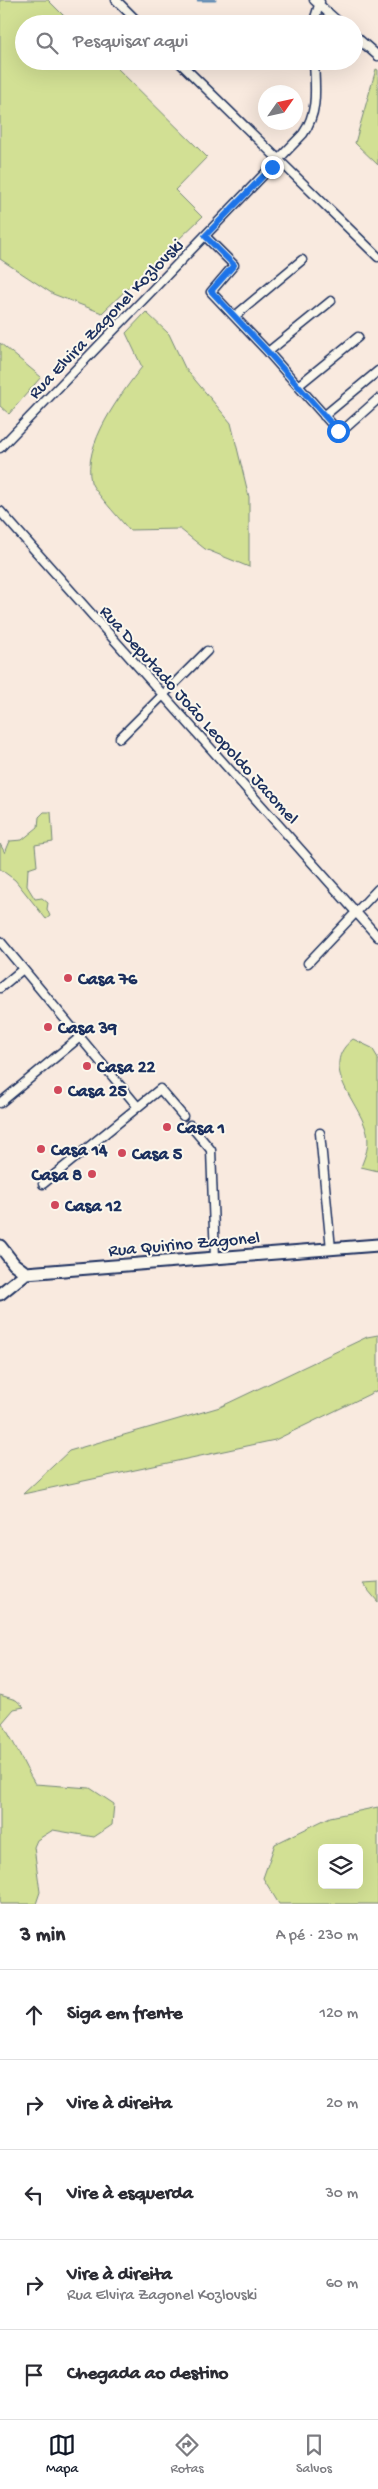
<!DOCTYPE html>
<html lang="pt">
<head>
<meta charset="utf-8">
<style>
	:root { --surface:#fff; --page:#f7f7f7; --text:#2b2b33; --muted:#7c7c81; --line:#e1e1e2; --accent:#111827 }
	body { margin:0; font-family:"Gochi Hand",sans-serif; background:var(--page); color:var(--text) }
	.controls { position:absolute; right:15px; bottom:15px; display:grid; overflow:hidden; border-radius:8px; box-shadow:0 5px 20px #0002 }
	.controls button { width:45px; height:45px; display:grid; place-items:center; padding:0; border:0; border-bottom:1px solid var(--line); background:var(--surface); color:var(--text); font:25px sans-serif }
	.compass { position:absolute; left:258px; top:85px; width:45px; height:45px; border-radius:50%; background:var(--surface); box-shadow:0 5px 20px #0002; rotate:56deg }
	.stop { position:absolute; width:15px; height:15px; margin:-11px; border:4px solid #1a73e8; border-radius:50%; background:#fff }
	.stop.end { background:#1a73e8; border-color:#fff; box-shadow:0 1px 5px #0008 }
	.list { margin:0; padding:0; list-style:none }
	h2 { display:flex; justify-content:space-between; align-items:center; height:65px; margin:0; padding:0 20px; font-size:21px }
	h2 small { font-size:16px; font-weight:400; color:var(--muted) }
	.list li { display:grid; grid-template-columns:32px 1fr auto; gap:15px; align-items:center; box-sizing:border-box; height:90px; padding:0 20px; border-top:1px solid var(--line) }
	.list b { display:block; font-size:19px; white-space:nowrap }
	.list p { margin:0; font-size:16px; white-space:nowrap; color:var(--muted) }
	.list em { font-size:16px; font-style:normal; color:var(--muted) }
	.icon { flex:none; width:28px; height:28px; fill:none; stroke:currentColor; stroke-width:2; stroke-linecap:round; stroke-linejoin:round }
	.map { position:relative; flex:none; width:378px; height:1904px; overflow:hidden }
	.search { position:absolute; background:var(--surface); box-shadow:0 5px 20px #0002; left:15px; right:15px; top:15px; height:55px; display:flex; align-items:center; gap:12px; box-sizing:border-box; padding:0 18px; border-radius:28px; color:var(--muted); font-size:19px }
	.sheet { height:515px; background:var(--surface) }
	nav { display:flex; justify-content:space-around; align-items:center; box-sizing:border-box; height:70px; border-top:1px solid var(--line); background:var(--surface); font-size:14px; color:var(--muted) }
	nav a { display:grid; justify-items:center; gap:2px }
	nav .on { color:var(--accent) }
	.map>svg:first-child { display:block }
	.green { fill:#d2e094; stroke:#768879; fill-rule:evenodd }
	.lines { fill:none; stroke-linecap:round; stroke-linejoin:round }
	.stream { stroke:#608bb4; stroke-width:3 }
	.street-casing { stroke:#1b2f5e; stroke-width:11 }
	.secondary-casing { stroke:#1b2f5e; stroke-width:15 }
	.street { stroke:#fbf7ec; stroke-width:8 }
	.secondary { stroke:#fbf7ec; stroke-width:11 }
	.route { stroke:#1a73e8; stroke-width:6 }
	.poi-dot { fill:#d1495b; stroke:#fbf7ec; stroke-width:2 }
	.labels { text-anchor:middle; stroke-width:4; stroke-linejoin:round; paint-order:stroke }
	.street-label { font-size:18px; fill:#1b2f5e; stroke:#fbf7ec }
	.poi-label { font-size:18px; font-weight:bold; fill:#1b2f5e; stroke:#fbf7ec; text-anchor:start }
</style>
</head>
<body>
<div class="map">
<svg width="378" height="1904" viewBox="0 0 378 1904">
	<rect width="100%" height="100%" fill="#f9eadf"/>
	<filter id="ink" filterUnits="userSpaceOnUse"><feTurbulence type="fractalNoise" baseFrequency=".02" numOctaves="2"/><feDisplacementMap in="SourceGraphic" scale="10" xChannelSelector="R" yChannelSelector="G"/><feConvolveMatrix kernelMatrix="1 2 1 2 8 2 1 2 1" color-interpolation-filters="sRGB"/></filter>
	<g filter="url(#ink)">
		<path class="green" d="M0 0H48L72 24H24V61H110L207 157 175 190 202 217 102 313 53 294 0 259Z
			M376 69 378 70V165L355 143Z
			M146 312 169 334 185 368 231 423 249 497V567L205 549 180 529 129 530C122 521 93 490 91 482 82 445 120 395 142 367L126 333Z
			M0 343 41 377 9 414 0 406Z
			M44 812H51L53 842 35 845 37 866 28 869 27 886 35 899 42 898 48 903 47 909 50 916 46 919 15 880 0 869V844L5 853 10 841 22 840 38 827 39 817Z
			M353 1039 372 1048 378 1058V1171L361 1167C365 1156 370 1146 367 1133 360 1102 317 1067 353 1039Z
			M378 1335V1390L275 1440 23 1494 69 1451 220 1407 367 1337Z
			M378 1582V1602L362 1583Z
			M0 1695 16 1700 24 1707 14 1709 2 1723C15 1743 23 1764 35 1784L90 1788 114 1804 112 1825 94 1837 53 1830 37 1840 34 1847 40 1892 36 1904H0Z
			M378 1807V1904H279L263 1878 275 1844 330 1817ZM322 1848H359V1885H322Z"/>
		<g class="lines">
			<path class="stream" d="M198 0H215"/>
			<g class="street-casing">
				<path id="street" d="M116 0 140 24
					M314 0 341 24
					M313 24 320 2
					M354 35 378 56
					M178 61 378 257
					M205 236 234 265 211 292 268 352 338 431 341 432 378 399
					M235 316 302 260
					M268 352 331 301
					M299 385 358 337
					M324 416 378 371
					M0 448 303 134C319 111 315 88 314 61
					M0 511 378 937
					M120 738 207 651
					M0 941 138 1107
					M308 963 378 889
					M0 988 23 969
					M0 1103 80 1037
					M190 1125 211 1150 215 1258
					M320 1133 331 1249
					M43 1184 160 1089 183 1116"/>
			</g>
			<g class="secondary-casing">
				<path id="secondary" d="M0 1246 14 1264 26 1273
					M0 1294 26 1273 378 1245"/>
			</g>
			<use href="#street" class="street"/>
			<use href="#secondary" class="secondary"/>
		</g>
	</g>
	<g class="lines" filter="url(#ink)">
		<path class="route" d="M272 167 205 236 234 265 211 291 268 352 338 431"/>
	</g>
	<g class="poi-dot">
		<circle cx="68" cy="978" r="5"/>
		<circle cx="48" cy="1027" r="5"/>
		<circle cx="87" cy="1066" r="5"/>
		<circle cx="58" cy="1090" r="5"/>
		<circle cx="167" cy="1127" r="5"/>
		<circle cx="41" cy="1149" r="5"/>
		<circle cx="122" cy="1153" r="5"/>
		<circle cx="92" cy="1174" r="5"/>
		<circle cx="55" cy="1205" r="5"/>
	</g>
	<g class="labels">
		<g class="street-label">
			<text transform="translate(105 318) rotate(-46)" y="6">Rua Elvira Zagonel Kozlovski</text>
			<text transform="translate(200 714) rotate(48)" y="6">Rua Deputado João Leopoldo Jacomel</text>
			<text transform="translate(184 1243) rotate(-5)" y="6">Rua Quirino Zagonel</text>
		</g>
		<g class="poi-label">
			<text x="78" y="984">Casa 76</text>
			<text x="58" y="1033">Casa 39</text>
			<text x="97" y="1072">Casa 22</text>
			<text x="68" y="1096">Casa 25</text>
			<text x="177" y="1133">Casa 1</text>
			<text x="51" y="1155">Casa 14</text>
			<text x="132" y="1159">Casa 5</text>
			<text x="82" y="1180" text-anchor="end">Casa 8</text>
			<text x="65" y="1211">Casa 12</text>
		</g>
	</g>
</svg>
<div class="controls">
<button><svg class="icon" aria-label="layers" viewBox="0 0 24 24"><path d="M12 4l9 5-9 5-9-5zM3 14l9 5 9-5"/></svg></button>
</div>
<svg class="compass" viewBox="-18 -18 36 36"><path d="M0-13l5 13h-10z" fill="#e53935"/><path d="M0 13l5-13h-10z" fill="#7c7c81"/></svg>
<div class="stop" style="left:338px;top:431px"></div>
<div class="stop end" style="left:272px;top:167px"></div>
<div class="search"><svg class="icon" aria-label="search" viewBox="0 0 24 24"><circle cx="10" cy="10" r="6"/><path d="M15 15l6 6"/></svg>Pesquisar aqui</div>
</div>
<section class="sheet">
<h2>3 min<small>A pé · 230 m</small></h2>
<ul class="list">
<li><svg class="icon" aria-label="ahead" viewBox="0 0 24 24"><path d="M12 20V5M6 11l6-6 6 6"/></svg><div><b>Siga em frente</b></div><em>120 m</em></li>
<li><svg class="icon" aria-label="right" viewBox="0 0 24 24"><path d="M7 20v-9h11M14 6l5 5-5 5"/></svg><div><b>Vire à direita</b></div><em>20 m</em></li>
<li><svg class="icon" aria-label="left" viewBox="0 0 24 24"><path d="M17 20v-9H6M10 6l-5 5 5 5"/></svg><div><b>Vire à esquerda</b></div><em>30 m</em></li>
<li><svg class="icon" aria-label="right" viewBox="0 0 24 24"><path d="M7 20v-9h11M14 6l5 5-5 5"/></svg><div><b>Vire à direita</b><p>Rua Elvira Zagonel Kozlovski</p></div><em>60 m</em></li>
<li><svg class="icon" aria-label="arrive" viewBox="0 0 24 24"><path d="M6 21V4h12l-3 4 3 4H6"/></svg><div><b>Chegada ao destino</b></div></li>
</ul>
</section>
<nav>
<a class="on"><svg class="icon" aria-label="map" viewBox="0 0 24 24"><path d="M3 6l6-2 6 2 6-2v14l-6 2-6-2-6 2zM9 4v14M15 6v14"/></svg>Mapa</a>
<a><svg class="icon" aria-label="directions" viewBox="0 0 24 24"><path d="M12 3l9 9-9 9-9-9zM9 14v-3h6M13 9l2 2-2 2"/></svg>Rotas</a>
<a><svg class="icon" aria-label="saved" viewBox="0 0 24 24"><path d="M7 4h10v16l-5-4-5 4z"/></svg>Salvos</a>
</nav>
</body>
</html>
